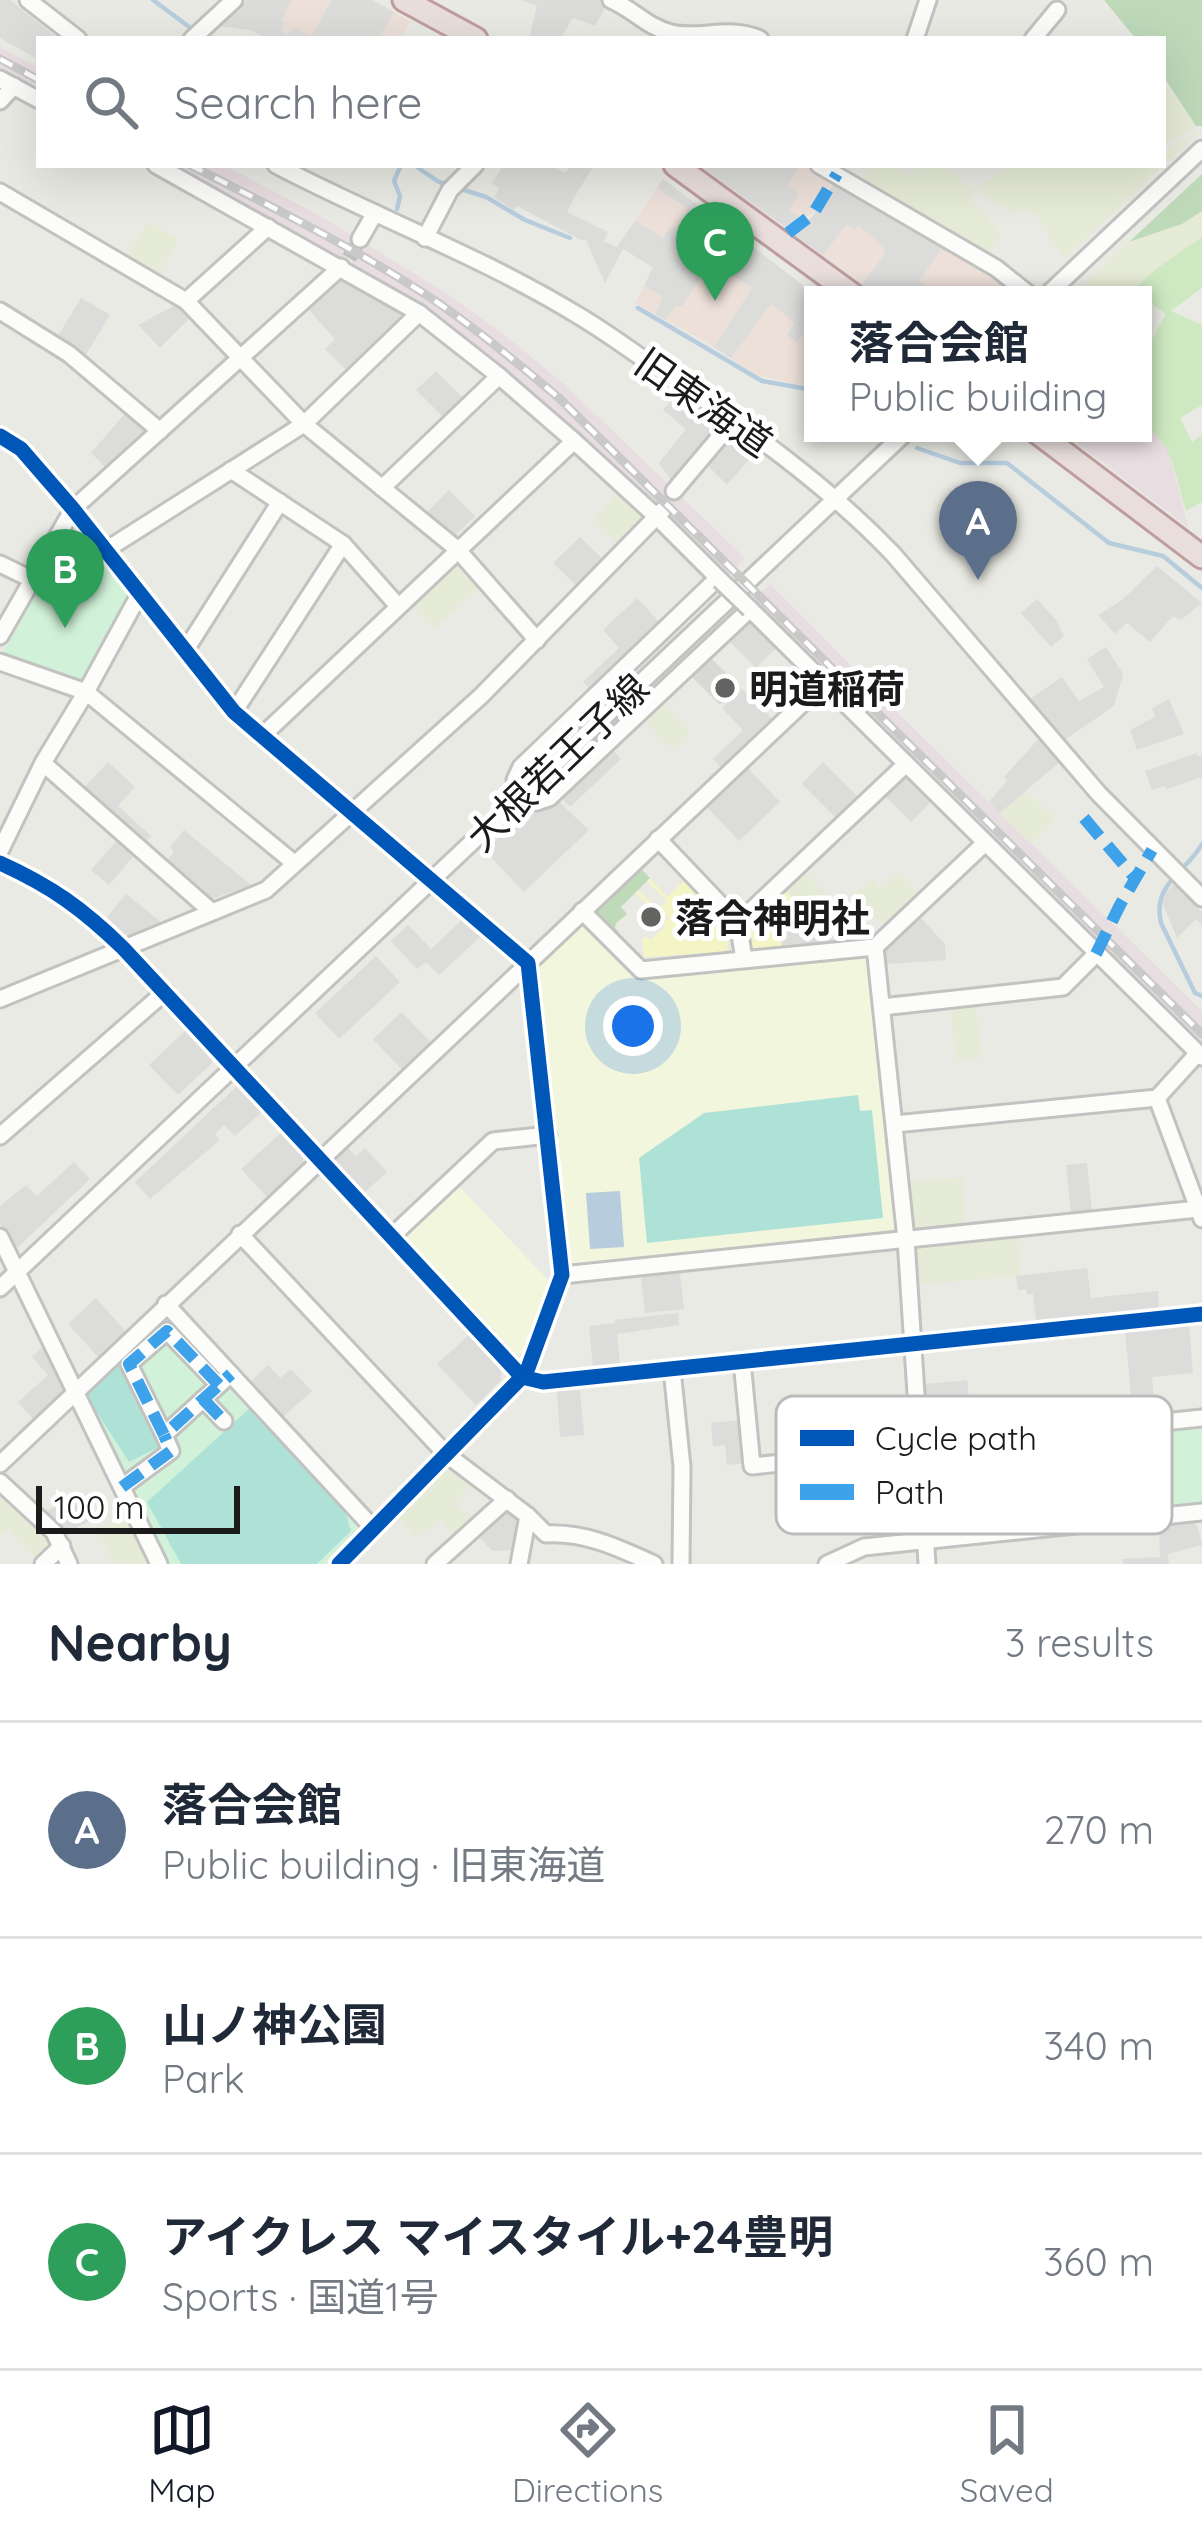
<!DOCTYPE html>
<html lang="en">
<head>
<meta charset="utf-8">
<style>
  :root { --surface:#fff; --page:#f2f2f3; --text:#1f2937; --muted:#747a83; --line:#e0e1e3; --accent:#111827 }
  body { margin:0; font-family:Quicksand,"Noto Sans JP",sans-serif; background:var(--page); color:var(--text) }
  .scale { position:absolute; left:36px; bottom:30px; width:204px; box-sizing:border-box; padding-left:12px; border:6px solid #1b1b1b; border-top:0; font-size:33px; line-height:42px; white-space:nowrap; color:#1b1b1b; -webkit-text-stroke:9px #fff; paint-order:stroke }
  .you { position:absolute; left:633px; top:1026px; width:42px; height:42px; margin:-30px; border:9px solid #fff; border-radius:50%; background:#1a73e8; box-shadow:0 0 0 18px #1a73e833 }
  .badge { display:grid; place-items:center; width:78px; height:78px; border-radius:50%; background:var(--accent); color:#fff; font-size:39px; font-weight:700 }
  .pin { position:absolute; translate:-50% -99px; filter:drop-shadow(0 3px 6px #0008) }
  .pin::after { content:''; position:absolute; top:63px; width:42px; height:36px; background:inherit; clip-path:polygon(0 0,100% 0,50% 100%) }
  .popup { position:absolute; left:804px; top:286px; width:348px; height:156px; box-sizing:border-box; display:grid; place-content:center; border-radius:0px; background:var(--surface); filter:drop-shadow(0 3px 9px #0005); font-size:39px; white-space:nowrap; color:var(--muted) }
  .popup b { font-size:45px; color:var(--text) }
  .popup::after { content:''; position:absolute; left:50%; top:100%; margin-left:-24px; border:24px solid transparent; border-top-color:var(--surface) }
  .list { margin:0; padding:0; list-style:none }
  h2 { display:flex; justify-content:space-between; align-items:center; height:156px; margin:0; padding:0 48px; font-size:51px }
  h2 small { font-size:39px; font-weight:400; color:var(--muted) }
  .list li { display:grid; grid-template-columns:78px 1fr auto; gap:36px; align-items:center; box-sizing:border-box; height:216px; padding:0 48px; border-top:3px solid var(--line) }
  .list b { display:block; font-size:45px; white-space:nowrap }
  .list p { margin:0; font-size:39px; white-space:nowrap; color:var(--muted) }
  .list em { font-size:39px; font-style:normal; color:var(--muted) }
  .icon { flex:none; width:66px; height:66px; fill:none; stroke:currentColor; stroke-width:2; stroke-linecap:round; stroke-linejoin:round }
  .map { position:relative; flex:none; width:1202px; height:1564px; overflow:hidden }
  .search { position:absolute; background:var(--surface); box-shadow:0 12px 48px #0002; left:36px; right:36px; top:36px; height:132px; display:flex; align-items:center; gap:30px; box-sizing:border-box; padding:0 42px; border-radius:0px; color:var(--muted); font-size:45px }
  .sheet { height:804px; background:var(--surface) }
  nav { display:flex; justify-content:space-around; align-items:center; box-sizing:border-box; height:168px; border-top:3px solid var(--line); background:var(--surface); font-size:33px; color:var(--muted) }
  nav a { display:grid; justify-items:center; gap:6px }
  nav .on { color:var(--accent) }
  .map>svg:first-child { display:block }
  .commercial { fill:#ece0d9 }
  .industrial { fill:#e8dde1 }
  .education { fill:#f1f6dd }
  .religious { fill:#d8d8d5 }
  .farmland { fill:#e6ebd7 }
  .grass { fill:#cee9c2 }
  .forest { fill:#bedab9 }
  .sand { fill:#f4f5c6 }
  .park { fill:#d1f2d8 }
  .pitch { fill:#afe2d7 }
  .parking { fill:#dcdcda }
  .water { fill:#b7cdde }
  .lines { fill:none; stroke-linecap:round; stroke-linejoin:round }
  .stream { stroke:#b7cdde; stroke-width:4.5 }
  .minor-tunnel { stroke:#c1c1bc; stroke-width:15; stroke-dasharray:15 8; stroke-linecap:butt }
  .minor-casing { stroke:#c2c2c0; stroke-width:21 }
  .highway-casing { stroke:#bf9d9f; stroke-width:27 }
  .minor { stroke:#fcfcfb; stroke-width:15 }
  .highway { stroke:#e9dedc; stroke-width:21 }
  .rail-casing { stroke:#c9c9c8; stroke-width:9 }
  .rail { stroke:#fff; stroke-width:4.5; stroke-dasharray:14; stroke-linecap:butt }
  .minor-bridge-casing { stroke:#c2c2c0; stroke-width:21; stroke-linecap:butt }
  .minor-bridge { stroke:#fcfcfb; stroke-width:15 }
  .quiet { stroke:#3da2ea; stroke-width:12; stroke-dasharray:24 12; stroke-linecap:butt }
  .cycleway-casing { stroke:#fff; stroke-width:22 }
  .cycleway { stroke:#0057b8; stroke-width:15 }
  .poi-dot { fill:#636361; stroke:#fff; stroke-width:4.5 }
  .labels { text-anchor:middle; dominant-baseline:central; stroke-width:10; stroke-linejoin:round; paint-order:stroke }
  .street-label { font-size:39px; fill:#1b1b1b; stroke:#fff }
  .poi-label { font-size:39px; font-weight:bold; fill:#1b1b1b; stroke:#fff; text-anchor:start }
  .key { fill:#fff; stroke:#bbb; stroke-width:3 }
  .key-label { font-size:33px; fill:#1b1b1b }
</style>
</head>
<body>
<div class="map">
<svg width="1202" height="1564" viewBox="0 0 1202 1564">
  <rect width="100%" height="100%" fill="#eaeae4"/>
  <g class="commercial">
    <polygon points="247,0 372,0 411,22 400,39 268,39 250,30 220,26"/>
    <polygon points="699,165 812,165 832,174 830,185 813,212 788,229"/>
    <polygon points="837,178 993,269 1025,295 878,295 792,233 813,216"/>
    <polygon points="663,179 816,295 813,295 813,383 795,384 756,375 706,342 635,303 653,268 618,245"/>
  </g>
  <g class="industrial">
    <polygon points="0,47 39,68 39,94 0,73"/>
    <polygon points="169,165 224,165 322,217 446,293 506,336 565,385 745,558 727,576 668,518 669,512 655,505 539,400 421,305 352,265 352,260 345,256 341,258"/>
    <polygon points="1144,424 1160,436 1168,448 1188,527 1066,435 1117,433 1123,438 1130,433 1143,433"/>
    <polygon points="770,584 903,718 1202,1011 1202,1048 753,600"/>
  </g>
  <g class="education">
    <polygon points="580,922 585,922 636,977 862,954 867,960 896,1229 892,1234 574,1267 570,1263 539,961"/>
    <polygon points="456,1183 550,1282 527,1354 516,1354 407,1237 406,1230"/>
  </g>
  <polygon class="religious" points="708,655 739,686 720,705 689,674"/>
  <g class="farmland">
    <polygon points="1163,82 1196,126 1163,145"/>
    <polygon points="1201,130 1066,257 1049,239 1048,231 1039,219 1025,207 1014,214 976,188 1013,165 1163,165 1163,153"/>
    <polygon points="908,165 941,165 972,190 970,199 1002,234 983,258 861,183 871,169 882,166 901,169 911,175 915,172"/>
    <polygon points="1202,211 1202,237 1157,268 1134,290 1139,295 1097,295 1085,284 1129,242 1182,224"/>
    <polygon points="148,221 179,239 157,276 126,258"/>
    <polygon points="618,493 644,518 644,524 621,547 594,520"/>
    <polygon points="454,560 461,561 481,585 434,629 410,603"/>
    <polygon points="660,702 690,733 673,750 643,719"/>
    <polygon points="1025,791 1056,818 1031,844 1000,813"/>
    <polygon points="801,870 837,903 834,909 810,917 783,888"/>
    <polygon points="898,872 920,895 885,927 854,894 871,879 880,888"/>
    <polygon points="976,1006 982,1057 956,1060 950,1009"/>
    <polygon points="962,1177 966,1226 918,1231 914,1225 910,1182"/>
    <polygon points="1016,1233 1020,1275 919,1285 917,1248 922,1243"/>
    <polygon points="907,1401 911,1438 906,1441 857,1447 853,1406"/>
    <polygon points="452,1467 473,1482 454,1502 473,1520 457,1537 439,1519 417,1538 397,1517 446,1468"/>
    <polygon points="0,1492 52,1539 52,1548 38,1561 8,1529 0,1535"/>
    <polygon points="129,1516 153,1564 114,1564 98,1531"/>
  </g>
  <path class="grass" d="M1202,237V288L1171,311L1202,325V405L1180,418L1192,442L1202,435V502L1186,511C1176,480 1173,440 1143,425V349L1146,350L1166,314L1133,290L1157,268Z"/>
  <g class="forest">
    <polygon points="1104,0 1202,0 1202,126 1196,126 1163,76 1163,39 1136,39"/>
    <polygon points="1202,174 1202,211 1182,224 1129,242"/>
    <polygon points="656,850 662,850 642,870 650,878 621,907 627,914 616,923 615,928 619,932 615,935 594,913 594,907"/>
  </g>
  <g class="sand">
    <polygon points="650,878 667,897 687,878 711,903 709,907 726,926 728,948 724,952 644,957 642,940 646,937 651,940 665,926 663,923 669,918 660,910 657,913 650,907 647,909 644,905 646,903 636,893 638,890 659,909 667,901 647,881"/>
    <polygon points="783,888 810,917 781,926 782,950 751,953 747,950 744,928 747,922"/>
  </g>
  <g class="park">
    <polygon points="72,532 78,532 128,596 129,601 85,679 78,681 4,657 4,651"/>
    <polygon points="164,1318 171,1318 358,1522 357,1529 324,1564 166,1564 84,1398 86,1392"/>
    <polygon points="1202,1423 1202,1507 1159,1511 1155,1505 1148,1433 1153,1428"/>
  </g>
  <g class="pitch">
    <polygon points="858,1095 860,1111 872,1110 883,1218 647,1243 639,1158 704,1113"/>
    <polygon points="120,1364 163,1445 129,1462 87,1397 88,1392"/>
    <polygon points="250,1408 346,1514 351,1531 317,1564 181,1564 147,1502"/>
  </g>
  <g class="parking">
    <polygon points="0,0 10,0 59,39 39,39 39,60 0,38"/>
    <polygon points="247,0 292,0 281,20 285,23 281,31 288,36 293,27 311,37 332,0 372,0 394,12 378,39 268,39 250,30 220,26"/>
    <polygon points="521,0 600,0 608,3 595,26 573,18 560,39 529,39 537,6"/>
    <polygon points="495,165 552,165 565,173 571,165 595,165 579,189 567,212 608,232 604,241 617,247 635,221 663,238 671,227 676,228 688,208 657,188 663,179 816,295 813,295 813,328 809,326 797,342 787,335 795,323 771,304 731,358 714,347 752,288 712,261 682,306 675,306 665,320 655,314 663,297 644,286 653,267 623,249 605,283 586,240 581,240 517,206 514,210 494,197 499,188 492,183 501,169"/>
    <polygon points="699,165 801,165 787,186 799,194 789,210 802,219 788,229"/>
    <polygon points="837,178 946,242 919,281 938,295 878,295 862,284 885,254 883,251 885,248 858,225 854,230 846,225 823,255 792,233 813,216"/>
    <polygon points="340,280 346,280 402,314 403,320 349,373 325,349 335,339 308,309"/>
    <polygon points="81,298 110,315 84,358 56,339"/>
    <polygon points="181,302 193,315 160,348 138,325"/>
    <polygon points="436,371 465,400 445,419 416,390"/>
    <polygon points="676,395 719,427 672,481 659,463 686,429 663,410"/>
    <polygon points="127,411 144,426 144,433 106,468 91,453"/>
    <polygon points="739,431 759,448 727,485 705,463 731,432"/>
    <polygon points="449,490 475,516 454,537 425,514"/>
    <polygon points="580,537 606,562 579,588 553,563"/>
    <polygon points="1157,566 1202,603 1181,620 1173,616 1150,642 1127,623 1115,634 1098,615 1122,600"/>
    <polygon points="637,598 661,624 591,690 583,682 619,648 603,630"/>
    <polygon points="1037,599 1056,620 1064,636 1051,647 1021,613"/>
    <polygon points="744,623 751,623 776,648 756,668 727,639"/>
    <polygon points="1106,647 1123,674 1114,706 1063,741 1027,701 1062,677 1079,701 1104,687 1087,659"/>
    <polygon points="742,689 774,721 723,770 713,759 743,730 722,708"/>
    <polygon points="1169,699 1184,734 1137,750 1130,730 1155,717 1152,708"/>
    <polygon points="1041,736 1062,760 1000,813 989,802 1007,781 1004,777"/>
    <polygon points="611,748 621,759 570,807 560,797"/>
    <polygon points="1197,753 1198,756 1202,755 1202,777 1167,789 1165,786 1152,790 1145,771"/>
    <polygon points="108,762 135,787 118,806 151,836 143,845 83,789"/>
    <polygon points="823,762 859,798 837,819 802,784"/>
    <polygon points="745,765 780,802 739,841 704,804"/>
    <polygon points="900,778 906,778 931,802 911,822 883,794"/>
    <polygon points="556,799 589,830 524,892 485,851 503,833"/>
    <polygon points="184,830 251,885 209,900 165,863 174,852 170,847"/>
    <polygon points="119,838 136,853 109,885 91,870"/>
    <polygon points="1174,885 1202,912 1202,925 1196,919 1177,938 1162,902 1165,893"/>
    <polygon points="126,894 161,922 130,935 124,934 107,917"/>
    <polygon points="834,909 838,944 782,950 781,925"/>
    <polygon points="918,915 945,944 946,960 887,964 885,945"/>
    <polygon points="461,921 480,937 439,975 426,962 417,969 391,941 408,925 431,949"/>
    <polygon points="376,956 400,982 339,1039 315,1013"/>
    <polygon points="402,1012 433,1045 404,1072 373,1039"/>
    <polygon points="186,1030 212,1058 212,1063 178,1095 149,1065"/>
    <polygon points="237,1086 262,1112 235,1136 224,1125 215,1134 220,1140 150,1199 135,1182"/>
    <polygon points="281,1133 303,1156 303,1163 267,1197 241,1169"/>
    <polygon points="344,1144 356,1156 365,1148 387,1172 365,1192 334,1159 334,1153"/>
    <polygon points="74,1162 90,1179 18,1247 12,1247 0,1224 0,1206 26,1185 37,1196"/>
    <polygon points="1087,1163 1092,1212 1071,1214 1066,1165"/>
    <polygon points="1087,1268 1091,1298 1158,1291 1159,1308 1036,1320 1033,1294 1027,1294 1026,1289 1018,1290 1016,1276"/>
    <polygon points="680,1273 684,1309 645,1313 641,1277"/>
    <polygon points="96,1298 127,1333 99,1358 68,1324"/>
    <polygon points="678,1313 679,1325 617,1334 620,1365 593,1367 589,1326 615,1323 615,1320"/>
    <polygon points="1189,1326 1193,1373 1152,1377 1155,1416 1133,1418 1125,1331"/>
    <polygon points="469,1335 501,1368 501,1380 476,1405 437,1364"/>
    <polygon points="46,1344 65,1382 64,1391 33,1419 18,1402 48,1375 32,1357"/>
    <polygon points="268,1365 280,1378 291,1369 312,1391 281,1419 248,1384"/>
    <polygon points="967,1380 970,1405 927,1408 925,1384"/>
    <polygon points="580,1390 584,1435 560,1437 557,1391"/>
    <polygon points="742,1420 746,1463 727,1465 725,1445 713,1446 711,1423"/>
    <polygon points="1007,1445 1010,1484 960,1488 958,1472 931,1474 929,1456 935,1451"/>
    <polygon points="78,1496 90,1521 64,1534 43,1513"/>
    <polygon points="505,1509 511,1509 523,1522 518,1550 492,1551 477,1534"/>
    <polygon points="1191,1520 1197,1525 1202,1545 1168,1554 1169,1564 1123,1564 1122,1559 1160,1557 1159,1524"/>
  </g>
  <polygon class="water" points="620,1191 624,1247 590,1249 586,1193"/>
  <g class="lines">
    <g class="stream">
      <polyline points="153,0 188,26"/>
      <polyline points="414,165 439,182 451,185"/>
      <polyline points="461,189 486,197 525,220 570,238"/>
      <polyline points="397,209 400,196 394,181 401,165"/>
      <polyline points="638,308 762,381 813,390"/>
      <polyline points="917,448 960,463 1007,463 1109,543 1163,556 1202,588"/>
      <path d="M1202,844C1185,874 1152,883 1161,923L1195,993L1202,996"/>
    </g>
    <polyline class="minor-tunnel" points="349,258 360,239"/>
    <g class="minor-casing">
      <g id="minor">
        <polyline points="28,0 78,39"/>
        <path d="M611,0C633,9 647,27 671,33C700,40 729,25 760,39"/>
        <polyline points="192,39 234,0"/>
        <polyline points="915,39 928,0"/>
        <polyline points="1033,39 1057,10"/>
        <polyline points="0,79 39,100"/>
        <polyline points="0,101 14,86"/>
        <polyline points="156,165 419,313 499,376 574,441 658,518 720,580"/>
        <path d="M276,165C375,217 483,257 579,316C608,333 635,354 663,372C744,426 825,483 893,554L1099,794L1202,898"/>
        <polyline points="819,165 996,268 1030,295"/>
        <polyline points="0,192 186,301 304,424 457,549 537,640"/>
        <polyline points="425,238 450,190 475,165"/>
        <polyline points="360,239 375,213"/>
        <polyline points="1047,295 1202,149"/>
        <polyline points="186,301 268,227"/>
        <polyline points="0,311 69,354 160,431"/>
        <polyline points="0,436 21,449 73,509 234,712 528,963 562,1275 528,1368 522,1377 339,1564"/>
        <polyline points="231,470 343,544 398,606"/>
        <polyline points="382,488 499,376"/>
        <polyline points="674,491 734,420"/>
        <polyline points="106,550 304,424 419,313"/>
        <polyline points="0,564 31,579"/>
        <polyline points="718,578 521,767 515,780 520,796 537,802 549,798 750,609 1202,1057"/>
        <polyline points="0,636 73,509 341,267"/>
        <polyline points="185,651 280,502"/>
        <polyline points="0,662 86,692 294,863"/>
        <polyline points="234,712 343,544"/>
        <polyline points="262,736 574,441"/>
        <polyline points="43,763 212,912"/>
        <polyline points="658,839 738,923 744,959"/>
        <polyline points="0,851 43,763 86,692 139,595"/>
        <path d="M0,863C51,886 83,909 123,948L522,1377L543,1382L1202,1314"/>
        <polyline points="582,911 641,970 875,947 985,843"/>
        <polyline points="738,923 906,764"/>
        <polyline points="875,947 906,1239 927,1564"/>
        <polyline points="0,999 266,890 481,696 663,510"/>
        <polyline points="882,1007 1063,987 1096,954"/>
        <polyline points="1157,1098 1202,1219"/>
        <polyline points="895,1124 1157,1098 1198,1053"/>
        <polyline points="0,1136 165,992"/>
        <path d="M240,1234L446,1454L528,1516L546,1534C586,1532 619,1548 654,1564"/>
        <polyline points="0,1237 159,1564"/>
        <polyline points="391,1237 493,1141 548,1135"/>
        <polyline points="562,1275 1198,1209"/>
        <polyline points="0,1288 905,433"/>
        <polyline points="166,1304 373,1528"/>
        <polyline points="742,1361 752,1466 1202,1418"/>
        <polyline points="672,1369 682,1467 681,1564"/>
        <polyline points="219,1385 167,1331 129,1364 164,1435 231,1374"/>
        <polyline points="203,1399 224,1421"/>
        <polyline points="1141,1424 1150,1518"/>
        <polyline points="0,1464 824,683"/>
        <polyline points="0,1482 54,1532 69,1564"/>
        <polyline points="122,1487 171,1451 164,1435"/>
        <polyline points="43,1564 62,1546"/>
        <polyline points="435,1564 507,1499"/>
        <polyline points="519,1564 528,1516"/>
        <polyline points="827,1564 864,1547 1202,1512"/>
      </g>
    </g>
    <g class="highway-casing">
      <g id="highway">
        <polyline points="404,0 476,39"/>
        <polyline points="675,165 853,295"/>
        <polyline points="1038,433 1202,557"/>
      </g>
    </g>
    <use href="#minor" class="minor"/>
    <use href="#highway" class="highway"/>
    <g class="rail-casing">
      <g id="rail">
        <polyline points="0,59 39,80"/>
        <path d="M190,165C272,207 357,249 434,300C478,330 519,364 559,398L1202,1034"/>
      </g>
    </g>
    <use href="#rail" class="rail"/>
    <g class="minor-bridge-casing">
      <polyline id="minor-bridge" points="720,580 750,609"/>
    </g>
    <use href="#minor-bridge" class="minor-bridge"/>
    <g class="quiet">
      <polyline points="788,233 813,214 837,174"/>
      <polyline points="1084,818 1135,878"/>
      <polyline points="1096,954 1120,905 1152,850"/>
      <polyline points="219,1385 167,1331 129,1364 164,1435 231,1374"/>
      <polyline points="203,1399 224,1421"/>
      <polyline points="122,1487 171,1451 164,1435"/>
    </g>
    <g class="cycleway-casing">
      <g id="cycleway">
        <polyline points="0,436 21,449 73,509 234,712 528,963 562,1275 528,1368 522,1377 339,1564"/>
        <path d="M0,863C51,886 83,909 123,948L522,1377L543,1382L1202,1314"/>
      </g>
    </g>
    <use href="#cycleway" class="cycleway"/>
  </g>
  <g class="poi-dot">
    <circle cx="725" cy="688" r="12"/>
    <circle cx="651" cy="917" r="12"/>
  </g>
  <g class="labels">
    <g class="street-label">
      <text transform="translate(704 402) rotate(35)">旧東海道</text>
      <text transform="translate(557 762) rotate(-44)">大根若王子線</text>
    </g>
    <g class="poi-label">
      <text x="749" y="688">明道稲荷</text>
      <text x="675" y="917">落合神明社</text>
    </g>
  </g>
  <rect x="776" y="1396" width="396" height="138" rx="18" class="key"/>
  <rect x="800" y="1430" width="54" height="16" fill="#0057b8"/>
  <rect x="800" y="1484" width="54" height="16" fill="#3da2ea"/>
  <g class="key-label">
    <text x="875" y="1450">Cycle path</text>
    <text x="875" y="1504">Path</text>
  </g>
</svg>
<div class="scale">100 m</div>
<div class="you"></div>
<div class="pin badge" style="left:978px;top:580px;background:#5c6f8a">A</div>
<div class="popup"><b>落合会館</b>Public building</div>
<div class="pin badge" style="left:65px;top:628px;background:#2e9e5b">B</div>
<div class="pin badge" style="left:715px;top:301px;background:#2e9e5b">C</div>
<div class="search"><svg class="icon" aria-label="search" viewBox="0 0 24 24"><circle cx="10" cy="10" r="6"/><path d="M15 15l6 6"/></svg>Search here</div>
</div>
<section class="sheet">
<h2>Nearby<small>3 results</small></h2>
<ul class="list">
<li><span class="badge" style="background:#5c6f8a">A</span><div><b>落合会館</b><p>Public building · 旧東海道</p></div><em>270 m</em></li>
<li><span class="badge" style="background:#2e9e5b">B</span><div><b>山ノ神公園</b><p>Park</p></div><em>340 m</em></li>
<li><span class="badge" style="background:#2e9e5b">C</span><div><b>アイクレス マイスタイル+24豊明</b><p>Sports · 国道1号</p></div><em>360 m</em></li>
</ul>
</section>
<nav>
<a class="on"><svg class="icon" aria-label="map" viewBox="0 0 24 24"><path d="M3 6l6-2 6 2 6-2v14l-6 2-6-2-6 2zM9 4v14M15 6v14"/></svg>Map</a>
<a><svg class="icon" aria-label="directions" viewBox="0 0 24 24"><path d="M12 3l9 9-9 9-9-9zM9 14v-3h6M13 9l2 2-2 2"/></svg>Directions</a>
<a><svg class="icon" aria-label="saved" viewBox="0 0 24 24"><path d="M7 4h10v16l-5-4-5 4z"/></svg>Saved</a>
</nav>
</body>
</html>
